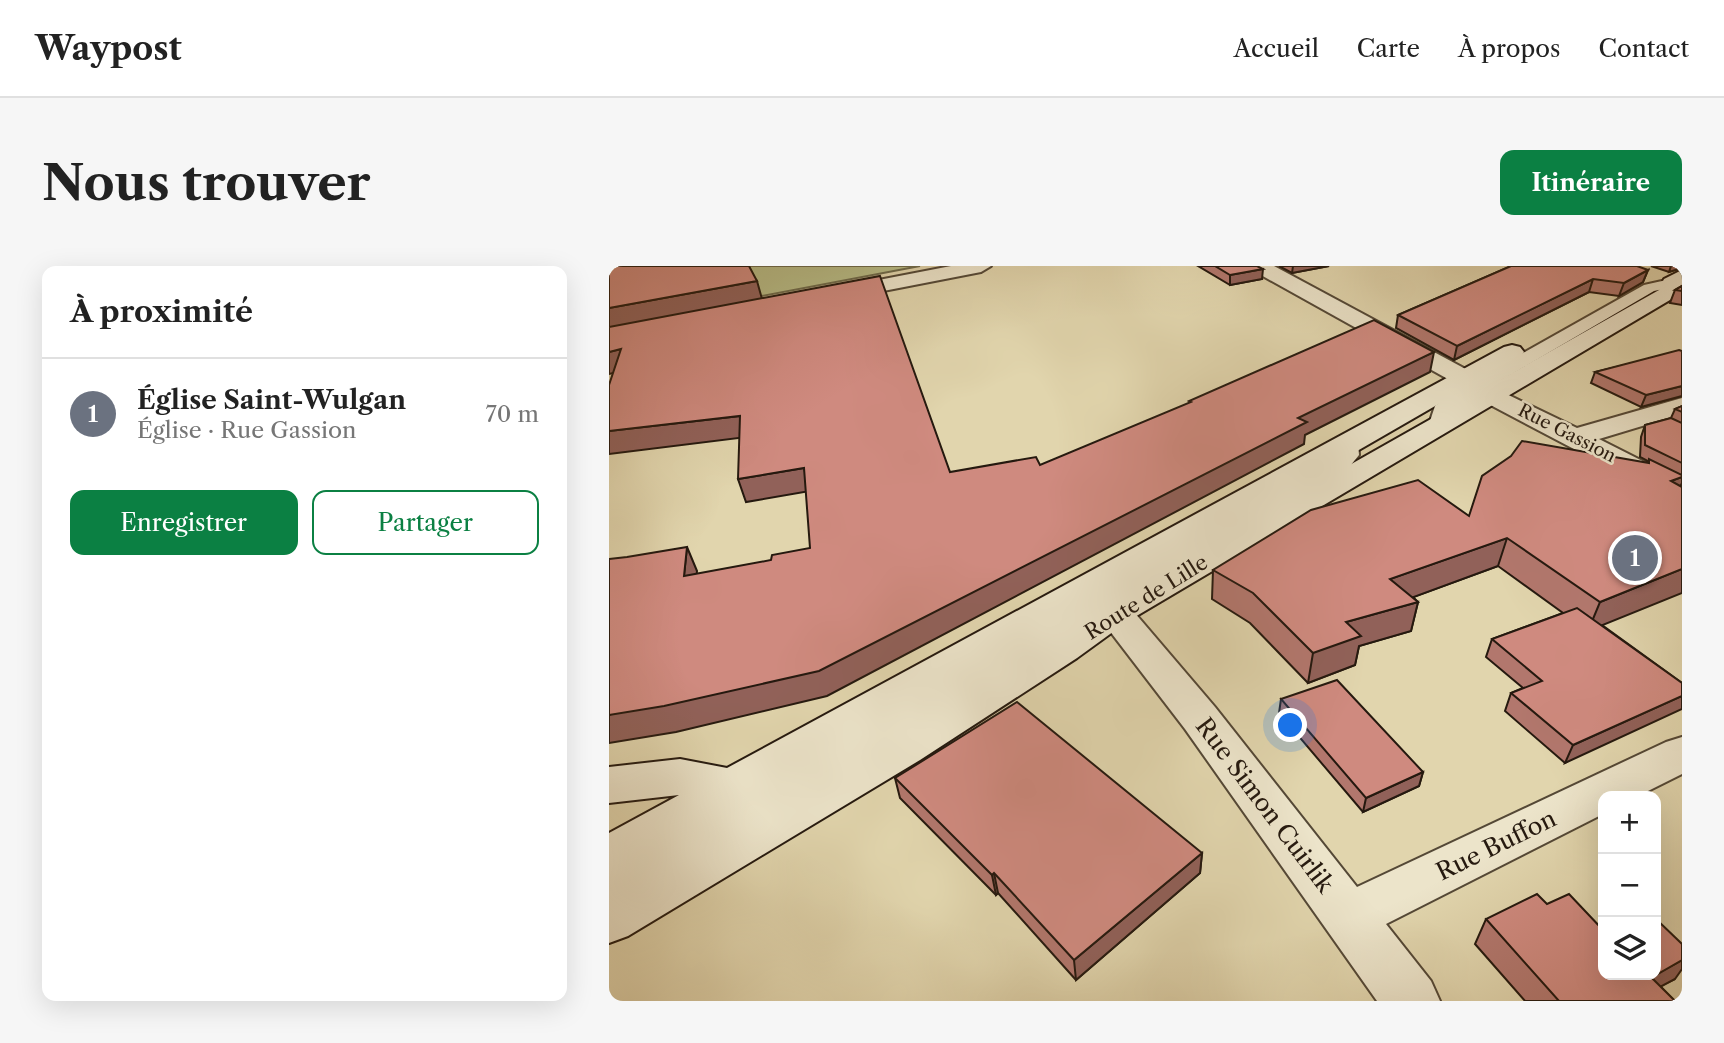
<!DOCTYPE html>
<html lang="fr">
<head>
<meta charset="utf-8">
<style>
  :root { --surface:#fff; --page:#f6f6f6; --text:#222; --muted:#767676; --line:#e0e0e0; --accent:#0b8043 }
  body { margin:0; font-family:"Libre Caslon Text",serif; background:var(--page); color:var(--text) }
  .controls { position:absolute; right:21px; bottom:21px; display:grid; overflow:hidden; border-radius:14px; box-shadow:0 7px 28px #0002 }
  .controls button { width:63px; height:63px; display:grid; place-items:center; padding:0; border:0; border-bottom:2px solid var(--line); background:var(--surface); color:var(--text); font:35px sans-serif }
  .you { position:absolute; left:682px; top:460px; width:24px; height:24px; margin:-18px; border:5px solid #fff; border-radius:50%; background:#1a73e8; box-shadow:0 0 0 10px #1a73e833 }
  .badge { display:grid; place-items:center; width:46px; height:46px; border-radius:50%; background:var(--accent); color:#fff; font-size:23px; font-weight:700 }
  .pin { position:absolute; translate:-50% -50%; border:4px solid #fff; box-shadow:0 2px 7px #0006 }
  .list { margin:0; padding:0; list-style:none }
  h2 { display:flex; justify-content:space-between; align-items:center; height:91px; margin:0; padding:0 28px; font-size:30px }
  h2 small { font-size:23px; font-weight:400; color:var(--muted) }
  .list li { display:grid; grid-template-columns:46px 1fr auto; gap:21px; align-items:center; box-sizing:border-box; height:112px; padding:0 28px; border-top:2px solid var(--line) }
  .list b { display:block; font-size:26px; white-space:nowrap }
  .list p { margin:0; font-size:23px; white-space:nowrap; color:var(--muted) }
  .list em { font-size:23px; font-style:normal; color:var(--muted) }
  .actions { display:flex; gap:14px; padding:21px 28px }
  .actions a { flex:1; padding:16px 0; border:2px solid var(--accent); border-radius:14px; text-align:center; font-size:24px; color:var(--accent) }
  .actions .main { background:var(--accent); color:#fff }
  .icon { flex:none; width:38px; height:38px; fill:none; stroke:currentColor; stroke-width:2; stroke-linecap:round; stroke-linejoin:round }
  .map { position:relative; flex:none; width:1073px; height:735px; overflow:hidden; border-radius:14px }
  header { display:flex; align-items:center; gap:42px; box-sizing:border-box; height:98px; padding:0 35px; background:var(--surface); border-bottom:2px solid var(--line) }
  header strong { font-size:33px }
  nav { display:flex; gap:38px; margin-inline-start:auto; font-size:24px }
  .intro { display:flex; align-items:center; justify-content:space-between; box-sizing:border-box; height:168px; padding:0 42px }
  h1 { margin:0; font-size:49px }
  .button { padding:18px 32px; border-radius:14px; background:var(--accent); color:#fff; font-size:24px; font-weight:700 }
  main { display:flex; gap:42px; padding:0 42px }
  aside { flex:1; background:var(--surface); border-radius:14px; box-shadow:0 7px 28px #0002 }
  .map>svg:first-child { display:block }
  .green { fill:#b7bc87; stroke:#6e6a4b; stroke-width:2 }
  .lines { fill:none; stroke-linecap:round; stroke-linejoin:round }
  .lane-casing { stroke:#544836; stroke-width:4 }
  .street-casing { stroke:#544836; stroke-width:4 }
  .secondary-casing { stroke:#25190f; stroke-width:4 }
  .lane { fill:#ece4ca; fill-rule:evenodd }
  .street { fill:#ece4ca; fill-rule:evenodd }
  .secondary { fill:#ece4ca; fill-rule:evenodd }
  .wall { fill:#b2776d; stroke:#25190f; stroke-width:2 }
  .shaded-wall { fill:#916159; stroke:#25190f; stroke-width:2 }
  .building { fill:#cf8a7f; stroke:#25190f; stroke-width:2 }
  .labels { text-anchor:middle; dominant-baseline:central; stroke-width:5; stroke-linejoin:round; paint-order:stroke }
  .far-street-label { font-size:18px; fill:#25190f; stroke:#ece4ca }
  .street-label { font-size:21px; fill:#25190f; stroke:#ece4ca }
  .near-street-label { font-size:24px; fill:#25190f; stroke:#ece4ca }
</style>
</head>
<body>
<header>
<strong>Waypost</strong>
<nav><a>Accueil</a><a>Carte</a><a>À propos</a><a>Contact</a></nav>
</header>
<div class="intro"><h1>Nous trouver</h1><a class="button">Itinéraire</a></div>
<main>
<aside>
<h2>À proximité<small></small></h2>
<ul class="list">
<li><span class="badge" style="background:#6b7280">1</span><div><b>Église Saint-Wulgan</b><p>Église · Rue Gassion</p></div><em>70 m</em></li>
</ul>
<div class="actions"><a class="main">Enregistrer</a><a>Partager</a></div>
</aside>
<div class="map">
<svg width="1073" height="735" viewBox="0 0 1073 735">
  <rect width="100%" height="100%" fill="#e1d5ad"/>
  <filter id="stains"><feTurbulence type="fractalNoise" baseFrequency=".00286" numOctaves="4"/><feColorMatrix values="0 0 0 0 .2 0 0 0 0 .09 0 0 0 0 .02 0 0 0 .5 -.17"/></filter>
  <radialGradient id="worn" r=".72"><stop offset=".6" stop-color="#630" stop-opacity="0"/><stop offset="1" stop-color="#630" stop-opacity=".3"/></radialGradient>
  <polygon class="green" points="0,0 311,0 0,59"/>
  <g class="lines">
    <g class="lane-casing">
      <g id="lane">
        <polygon points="1062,13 1067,14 1069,17 1067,20 1045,25 855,136 842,146 837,162 823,162 820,158 826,140 841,128 1035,19"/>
        <polygon points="739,170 746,172 749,176 750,189 733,210 289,467 13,640 0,644 0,608 267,451 717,200 728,188 729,176 732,172"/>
      </g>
    </g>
    <g class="street-casing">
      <g id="street">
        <polygon points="342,0 382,0 372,6 223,35 216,33 213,29 216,25 223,23"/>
        <polygon points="640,0 665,0 864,107 868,112 864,117 855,120 846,117 643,4"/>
        <polygon points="881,120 968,162 1073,132 1073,148 990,173 1073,215 1073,236 1062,234 872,134 868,128 872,122"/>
        <polygon points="506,335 519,339 606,441 748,621 1057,476 1073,471 1073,508 1029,530 994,530 994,548 777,658 822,715 831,735 768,735 576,463 487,347 493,339"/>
      </g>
    </g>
    <g class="secondary-casing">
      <g id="secondary">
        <path d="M1073,4V19L1066,31L519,355L468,392L311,494L19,670L0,677V626C166,533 335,444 493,339L1050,24L1055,13Z"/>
        <polygon points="903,79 911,81 915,86 911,91 18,606 0,612 0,567 70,529 0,537 0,501 71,493 118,502 895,81"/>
      </g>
    </g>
    <use href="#lane" class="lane"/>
    <use href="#street" class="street"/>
    <use href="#secondary" class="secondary"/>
  </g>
  <g class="wall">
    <polygon points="589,0 648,0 653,13 621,19"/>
    <polygon points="670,0 720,0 683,7"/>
    <polygon points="902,0 1039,4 1034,16 1010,30 980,26 845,94 787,62 789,49"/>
    <polygon points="1042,0 1073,0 1073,2 1060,6"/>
    <polygon points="1073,20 1073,39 1061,37 1066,24"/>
    <polygon points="1073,85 1073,130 1032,141 982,117 986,106"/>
    <polygon points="1073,140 1073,217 993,359 1073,417 956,497 896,445 902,427 914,422 877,391 883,373 954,347 889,300 804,331 809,336 802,365 750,380 746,399 699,417 641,357 603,333 604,304 860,250 1039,196 1039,195 1031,191 1032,171 1036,159 1062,152 1066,143"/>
    <polygon points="672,433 814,506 810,520 754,546 670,447"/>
    <polygon points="286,512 593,587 591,607 467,714 389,627 387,629 291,532"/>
    <polygon points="877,653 994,709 1066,713 1051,720 1066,735 916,735 866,678"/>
  </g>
  <g class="shaded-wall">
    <polygon points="684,0 720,0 683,7"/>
    <polygon points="1062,0 1073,0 1073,2 1060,6"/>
    <polygon points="654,3 653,13 621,19 621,9"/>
    <polygon points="1039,4 1034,16 1010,30 1015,17"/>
    <polygon points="984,13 980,26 845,94 848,80"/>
    <polygon points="148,15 153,33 0,62 0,42"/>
    <polygon points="12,83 20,103 0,108 0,86"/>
    <polygon points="825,86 821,106 696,169 695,178 218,430 67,466 0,477 0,449"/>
    <polygon points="1073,120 1073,130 1032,141 1037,129"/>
    <polygon points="131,150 138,171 0,188 0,165"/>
    <polygon points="195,202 201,225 137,236 129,213"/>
    <polygon points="1073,211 1073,217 1064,237 1062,215"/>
    <polygon points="898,272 889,300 775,342 781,313"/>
    <polygon points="78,281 88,305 85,334 75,310"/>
    <polygon points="1073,303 1073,327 979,365 991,336"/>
    <polygon points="809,336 802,365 750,380 746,399 699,417 704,387 737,356"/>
    <polygon points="1073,430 1073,443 956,497 964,479"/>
    <polygon points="814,506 810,520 754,546 757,532"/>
    <polygon points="593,587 591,607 467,714 465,694"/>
    <polygon points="385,607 389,627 387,629 383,609"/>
    <polygon points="1073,694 1073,703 1066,713 1025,735 1042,711"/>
  </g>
  <g class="building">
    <polygon points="0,0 140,0 148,15 0,42"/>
    <polygon points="606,0 648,0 654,3 621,9"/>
    <polygon points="902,0 1028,0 1039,4 1015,17 984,13 848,80 789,49"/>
    <polygon points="271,10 341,206 427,191 431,199 582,136 580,135 765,54 825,86 689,152 698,156 210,405 55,440 0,449 0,293 18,291 78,281 75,310 162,294 163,289 201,282 195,202 129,213 131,150 0,165 0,119 12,83 0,86 0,61"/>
    <polygon points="1073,20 1073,25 1066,24"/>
    <polygon points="1070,84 1073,85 1073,120 1037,129 986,106"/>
    <polygon points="1073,140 1073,146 1066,143"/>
    <polygon points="1062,152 1073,157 1073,197 1036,179 1036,159"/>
    <polygon points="913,175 1040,197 1040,193 1073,209 1073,211 1062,215 1073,221 1073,303 991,336 898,272 781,313 809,336 737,356 752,370 704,387 644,327 604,304 702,244 809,214 860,250 873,210 902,190"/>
    <polygon points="968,342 1073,417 1073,430 964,479 902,427 933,415 883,373"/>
    <polygon points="728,414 814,506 757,532 672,433"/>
    <polygon points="408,436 593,587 465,694 385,607 383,609 286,512"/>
    <polygon points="928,628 938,638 960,628 994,664 994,709 1047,709 1042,711 1066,735 950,735 877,653"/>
    <polygon points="1047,653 1073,678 1073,694 1047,709"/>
  </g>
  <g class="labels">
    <g class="far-street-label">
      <text transform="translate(958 167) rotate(27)">Rue Gassion</text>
    </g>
    <g class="street-label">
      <text transform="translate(537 331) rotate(-32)">Route de Lille</text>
    </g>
    <g class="near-street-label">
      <text transform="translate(656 539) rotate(53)">Rue Simon Cuirlik</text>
      <text transform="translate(887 579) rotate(-26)">Rue Buffon</text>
    </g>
  </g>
  <rect width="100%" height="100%" filter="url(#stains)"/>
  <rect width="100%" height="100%" fill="url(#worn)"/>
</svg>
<div class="controls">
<button>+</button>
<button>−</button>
<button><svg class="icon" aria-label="layers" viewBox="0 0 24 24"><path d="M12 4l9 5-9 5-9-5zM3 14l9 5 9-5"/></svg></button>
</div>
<div class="you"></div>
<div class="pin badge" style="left:1026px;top:292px;background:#6b7280">1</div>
</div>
</main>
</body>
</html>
